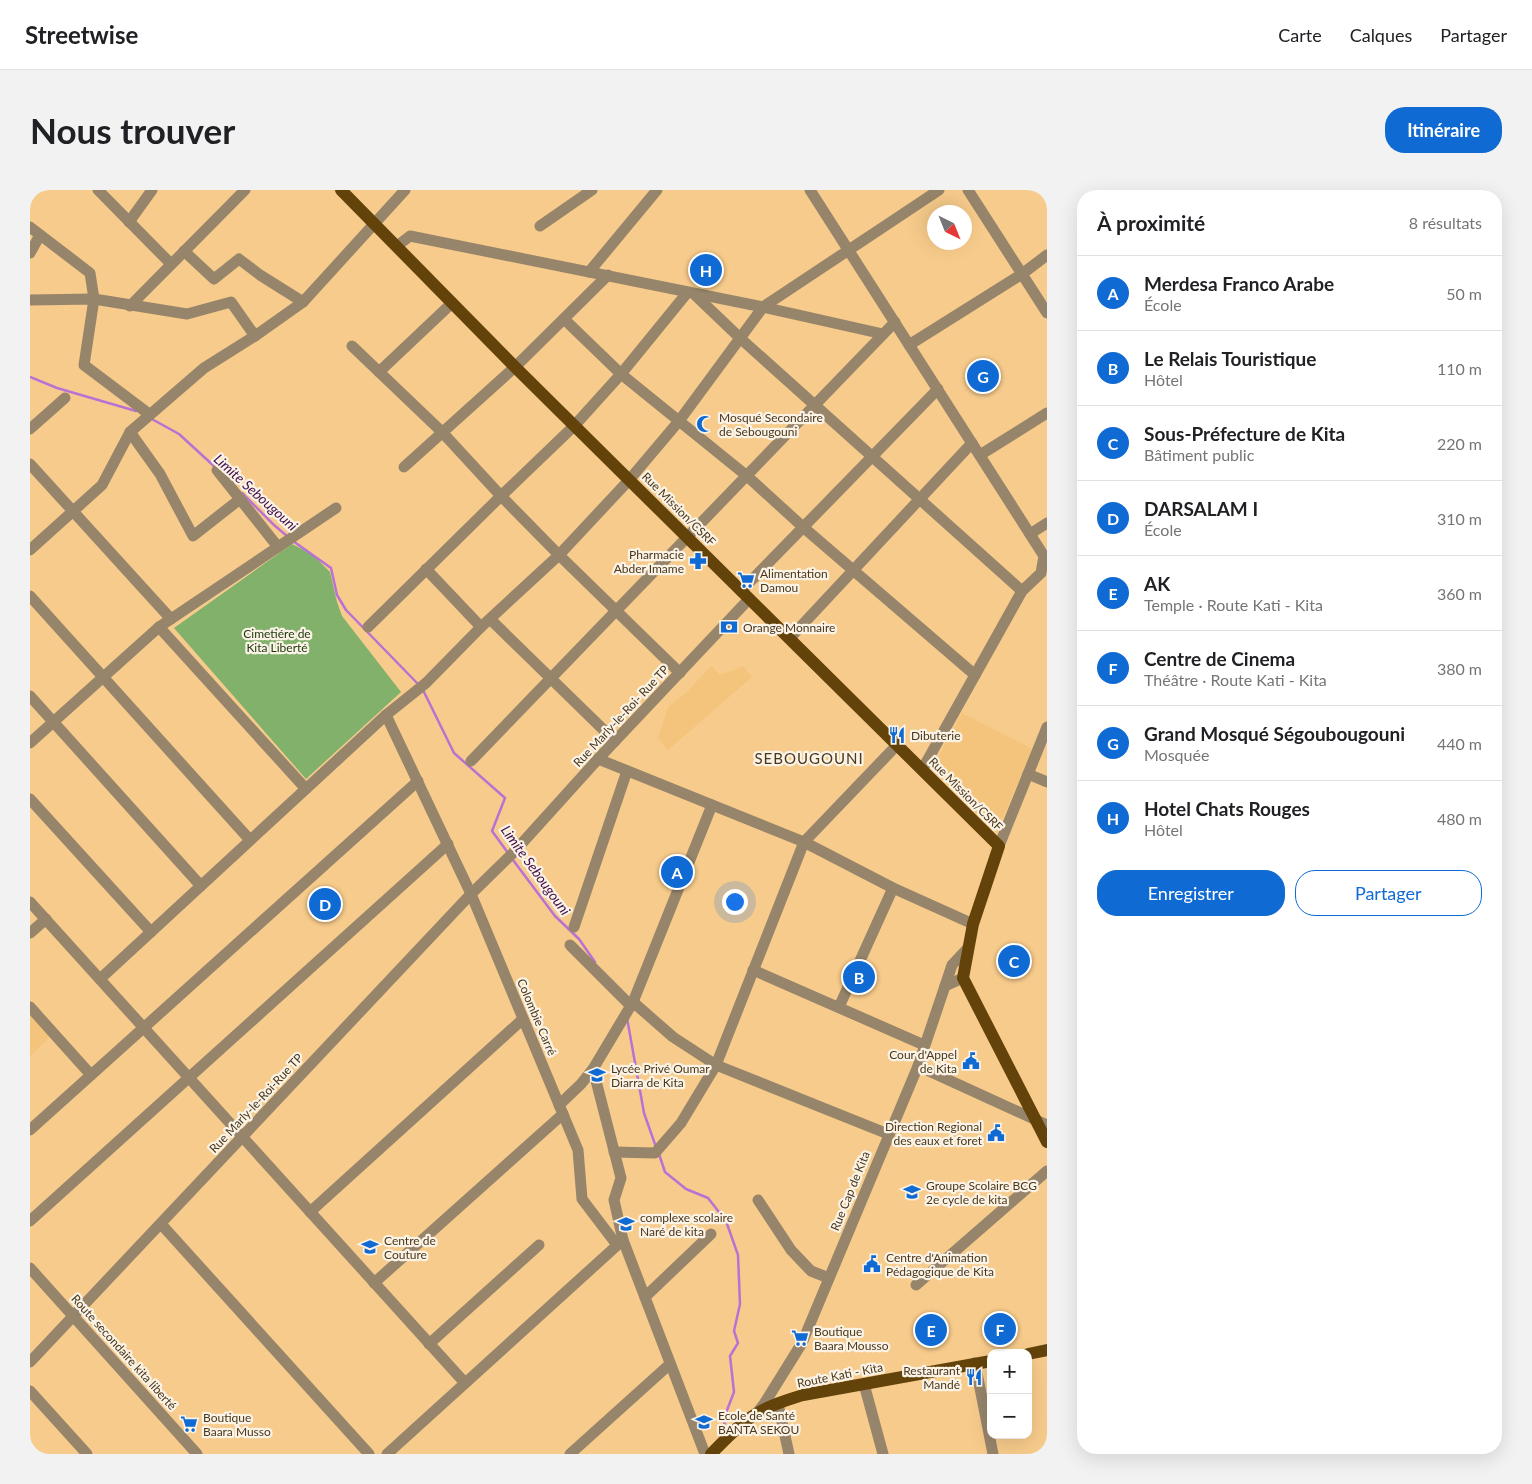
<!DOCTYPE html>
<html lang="fr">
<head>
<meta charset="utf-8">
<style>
  :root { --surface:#fff; --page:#f2f2f2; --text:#202124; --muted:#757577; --line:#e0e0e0; --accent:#0f6ad3 }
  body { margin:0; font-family:Lato,sans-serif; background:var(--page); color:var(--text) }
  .controls { position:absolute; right:15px; bottom:15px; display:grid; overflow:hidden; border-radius:10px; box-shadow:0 5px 20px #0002 }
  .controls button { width:45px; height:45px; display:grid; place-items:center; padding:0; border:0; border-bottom:1px solid var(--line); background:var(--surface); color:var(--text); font:25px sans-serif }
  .compass { position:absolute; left:897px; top:15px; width:45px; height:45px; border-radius:50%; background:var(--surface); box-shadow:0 5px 20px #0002; rotate:137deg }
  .you { position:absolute; left:704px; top:711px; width:18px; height:18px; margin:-12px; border:4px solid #fff; border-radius:50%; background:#1a73e8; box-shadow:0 0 0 8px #1a73e833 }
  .badge { display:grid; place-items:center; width:32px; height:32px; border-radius:50%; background:var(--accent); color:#fff; font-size:16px; font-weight:700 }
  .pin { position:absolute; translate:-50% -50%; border:2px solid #fff; box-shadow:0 1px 5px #0006 }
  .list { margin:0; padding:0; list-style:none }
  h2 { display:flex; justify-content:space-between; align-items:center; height:65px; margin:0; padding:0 20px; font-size:21px }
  h2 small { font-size:16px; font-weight:400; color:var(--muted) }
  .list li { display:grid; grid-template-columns:32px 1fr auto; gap:15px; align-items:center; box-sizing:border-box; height:75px; padding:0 20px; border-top:1px solid var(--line) }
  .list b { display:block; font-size:19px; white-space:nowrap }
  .list p { margin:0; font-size:16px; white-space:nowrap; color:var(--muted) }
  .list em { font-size:16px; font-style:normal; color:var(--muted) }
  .actions { display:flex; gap:10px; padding:15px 20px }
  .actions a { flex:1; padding:11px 0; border:1px solid var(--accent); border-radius:20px; text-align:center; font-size:18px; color:var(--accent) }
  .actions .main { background:var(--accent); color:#fff }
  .map { position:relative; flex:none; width:1017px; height:1264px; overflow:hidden; border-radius:20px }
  header { display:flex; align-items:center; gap:30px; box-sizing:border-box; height:70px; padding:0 25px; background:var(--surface); border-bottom:1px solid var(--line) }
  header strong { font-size:24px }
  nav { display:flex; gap:28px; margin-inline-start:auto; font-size:18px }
  .intro { display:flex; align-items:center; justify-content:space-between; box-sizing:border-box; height:120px; padding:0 30px }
  h1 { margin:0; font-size:35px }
  .button { padding:12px 22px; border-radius:20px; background:var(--accent); color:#fff; font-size:18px; font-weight:700 }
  main { display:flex; gap:30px; padding:0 30px }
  aside { flex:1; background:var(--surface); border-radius:20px; box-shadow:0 5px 20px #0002 }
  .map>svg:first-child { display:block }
  .built { fill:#f4c47c }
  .green { fill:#81b16b }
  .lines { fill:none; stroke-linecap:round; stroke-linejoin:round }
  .stream { stroke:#ba71d4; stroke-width:2.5 }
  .minor { stroke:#97856b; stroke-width:11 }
  .major { stroke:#63430a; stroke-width:12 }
  .labels { text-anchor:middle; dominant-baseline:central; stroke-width:4.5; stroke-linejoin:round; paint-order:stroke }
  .poi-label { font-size:12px; fill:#49381d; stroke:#fbf3e6; text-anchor:start }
  .street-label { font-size:12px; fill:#49381d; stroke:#fbf3e6 }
  .park-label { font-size:12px; fill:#1a360b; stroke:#fbf3e6 }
  .water-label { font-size:14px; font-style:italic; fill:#40104f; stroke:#fbf3e6 }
  .quarter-label { font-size:15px; letter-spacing:1px; fill:#49381d; stroke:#fbf3e6 }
</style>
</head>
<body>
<header>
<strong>Streetwise</strong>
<nav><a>Carte</a><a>Calques</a><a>Partager</a></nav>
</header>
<div class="intro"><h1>Nous trouver</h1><a class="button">Itinéraire</a></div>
<main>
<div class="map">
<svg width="1017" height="1264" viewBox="0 0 1017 1264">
  <rect width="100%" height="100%" fill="#f7cb8b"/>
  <g class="built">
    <polygon points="681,476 690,485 713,476 722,487 638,560 628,548 638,517 657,502"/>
    <polygon points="932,523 1003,559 968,638 962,639 906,582 903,577"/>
    <polygon points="0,825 20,847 0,866"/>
  </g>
  <polygon class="green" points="262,354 282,364 300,382 307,412 312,426 371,502 276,589 144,438"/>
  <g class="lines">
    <g class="stream">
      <polyline points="0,187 27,198 106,221"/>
      <polyline points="120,228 149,244 185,277"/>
      <polyline points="212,303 244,335 257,346"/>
      <polyline points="263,351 301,378 307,405 316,420 388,494"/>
      <polyline points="393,500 424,563 475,608 462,641 478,663"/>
      <polyline points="483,670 525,726 549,749 565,772"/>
      <polyline points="597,828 614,923 626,957"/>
      <polyline points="629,964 635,982 656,999 678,1008 696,1031 708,1065 710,1114 704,1141 708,1153 700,1166 704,1202 694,1228 695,1241"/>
    </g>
    <g class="minor">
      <polyline points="68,0 141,74"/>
      <polyline points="780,0 1014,366 1011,383 992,401 892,580"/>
      <polyline points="938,0 1017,123"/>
      <polyline points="99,32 122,0"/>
      <polyline points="510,36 562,0"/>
      <polyline points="0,37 60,83 64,109 54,175 119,224"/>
      <polyline points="367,56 380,46 733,117 853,144"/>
      <polyline points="154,61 184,89 209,69 230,85 273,112"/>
      <polyline points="0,63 10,45"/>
      <polyline points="559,82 627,0"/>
      <polyline points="665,105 710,148 992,401"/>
      <polyline points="0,110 64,109 157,124 201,112 225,146"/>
      <polyline points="100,116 215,0"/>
      <polyline points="534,129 591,184 717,286 773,337 945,485"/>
      <polyline points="879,155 992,84 1017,65"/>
      <polyline points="322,156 412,242 471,306 529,365 650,483"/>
      <polyline points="349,182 422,113"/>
      <polyline points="0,239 35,208"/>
      <polyline points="100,242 130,284 163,346 210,309"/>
      <polyline points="950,265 1017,223"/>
      <polyline points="0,274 141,429"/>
      <polyline points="374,277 485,177 578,85"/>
      <polyline points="187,280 248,357"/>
      <polyline points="1000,344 1017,333"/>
      <polyline points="0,360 72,295 100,242 174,178 225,146 273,112 375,0"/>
      <polyline points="396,379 451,437"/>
      <polyline points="711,401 908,199"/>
      <polyline points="0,406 220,650"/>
      <polyline points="460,429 585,551"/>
      <polyline points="129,437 276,599"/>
      <polyline points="338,437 471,306 545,235 591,184 657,103"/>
      <polyline points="760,448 942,253"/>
      <polyline points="0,506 171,696"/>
      <polyline points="356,525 441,704 548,960 552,1009 587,1055"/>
      <polyline points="0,553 129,437 306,318"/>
      <polyline points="568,569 774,652 863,698 943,734"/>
      <polyline points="441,571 865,132"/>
      <polyline points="998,584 1017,592"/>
      <polyline points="0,609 121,742"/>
      <polyline points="969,656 1017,537"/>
      <polyline points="0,712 435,1193"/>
      <polyline points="544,737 597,581"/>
      <polyline points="0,743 16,729"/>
      <polyline points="540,755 601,816"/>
      <polyline points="723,780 894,855"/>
      <polyline points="70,789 356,525 396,493 451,437 529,365 600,289 649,231 733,117 909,0"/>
      <polyline points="915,796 922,775 938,758"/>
      <polyline points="603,812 643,847 686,875 858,944"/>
      <polyline points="0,817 61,885"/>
      <polyline points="809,817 863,698"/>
      <polyline points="888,876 1017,935"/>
      <polyline points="563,879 591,988 584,1010 593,1050 675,1264"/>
      <polyline points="529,915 551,894 563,879 603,812 682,615"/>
      <polyline points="0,940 388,591"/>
      <polyline points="584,962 625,963 651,933 686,875 774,652 867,555"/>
      <polyline points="728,1010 761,1060 781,1081 799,1088"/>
      <polyline points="280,1022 493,829"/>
      <polyline points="0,1031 418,654"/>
      <polyline points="131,1034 339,1264"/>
      <polyline points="0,1078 167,1264"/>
      <polyline points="344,1093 533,924"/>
      <polyline points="886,1095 1017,981"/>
      <polyline points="615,1107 681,1044"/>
      <polyline points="399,1154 509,1055"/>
      <polyline points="0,1172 441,704 484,662 568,569 719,409"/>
      <polyline points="945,1173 963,1264"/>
      <polyline points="834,1194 853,1264"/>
      <polyline points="0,1201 57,1264"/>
      <polyline points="748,1214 759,1264"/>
      <polyline points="727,1223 734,1214 772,1153 888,876 915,796 933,788"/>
      <polyline points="357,1264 593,1050"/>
      <polyline points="540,1264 640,1174"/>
    </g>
    <g class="major">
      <polyline points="311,0 485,177 969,656 943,734 933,788 1017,952"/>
      <polyline points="998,1164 1017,1160"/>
      <path d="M681,1264C695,1250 709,1234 726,1224C740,1215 757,1210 773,1205L961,1171"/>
    </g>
  </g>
  <defs>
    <g id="mosque-bare" transform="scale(1.35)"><path d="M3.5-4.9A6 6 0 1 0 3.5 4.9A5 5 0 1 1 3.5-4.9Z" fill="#0f6ad3" stroke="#fbf3e6" stroke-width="2.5" paint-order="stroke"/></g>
    <g id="pharmacy-bare" transform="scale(1.35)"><path d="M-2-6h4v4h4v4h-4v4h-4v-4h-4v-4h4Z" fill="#0f6ad3" stroke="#fbf3e6" stroke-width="2.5" paint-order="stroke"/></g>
    <g id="supermarket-bare" transform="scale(1.35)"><path d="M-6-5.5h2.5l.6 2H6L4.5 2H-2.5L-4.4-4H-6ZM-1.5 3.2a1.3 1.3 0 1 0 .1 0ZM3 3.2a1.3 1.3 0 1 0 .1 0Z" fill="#0f6ad3" stroke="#fbf3e6" stroke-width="2.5" paint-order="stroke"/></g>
    <g id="bank-bare" transform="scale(1.35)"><path d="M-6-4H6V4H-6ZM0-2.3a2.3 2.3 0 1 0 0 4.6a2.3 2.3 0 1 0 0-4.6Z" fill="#0f6ad3" stroke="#fbf3e6" stroke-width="2.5" paint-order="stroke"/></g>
    <g id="restaurant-bare" transform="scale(1.35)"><path d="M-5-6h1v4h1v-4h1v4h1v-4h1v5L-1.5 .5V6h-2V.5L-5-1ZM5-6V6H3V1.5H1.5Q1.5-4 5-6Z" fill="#0f6ad3" stroke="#fbf3e6" stroke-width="2.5" paint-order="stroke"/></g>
    <g id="civic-bare" transform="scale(1.35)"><path d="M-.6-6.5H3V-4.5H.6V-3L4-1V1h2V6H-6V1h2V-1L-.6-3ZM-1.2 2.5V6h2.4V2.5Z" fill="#0f6ad3" stroke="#fbf3e6" stroke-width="2.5" paint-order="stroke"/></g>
    <g id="school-bare" transform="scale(1.35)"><path d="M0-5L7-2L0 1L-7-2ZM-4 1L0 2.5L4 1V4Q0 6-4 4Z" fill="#0f6ad3" stroke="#fbf3e6" stroke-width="2.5" paint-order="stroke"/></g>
    <g id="university-bare" transform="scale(1.35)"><path d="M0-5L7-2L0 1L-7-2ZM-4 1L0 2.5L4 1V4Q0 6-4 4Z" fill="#0f6ad3" stroke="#fbf3e6" stroke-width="2.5" paint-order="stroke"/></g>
  </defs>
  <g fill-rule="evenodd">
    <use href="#mosque-bare" x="675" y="234"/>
    <use href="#pharmacy-bare" x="668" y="371"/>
    <use href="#supermarket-bare" x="716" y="390"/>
    <use href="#bank-bare" x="699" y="437"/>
    <use href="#restaurant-bare" x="867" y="545"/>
    <use href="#civic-bare" x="941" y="871"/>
    <use href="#school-bare" x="567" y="885"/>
    <use href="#civic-bare" x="966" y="943"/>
    <use href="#school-bare" x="882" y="1002"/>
    <use href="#school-bare" x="596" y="1034"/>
    <use href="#university-bare" x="340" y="1057"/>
    <use href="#civic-bare" x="842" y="1074"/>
    <use href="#supermarket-bare" x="770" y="1148"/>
    <use href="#restaurant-bare" x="944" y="1187"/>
    <use href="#university-bare" x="674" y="1232"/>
    <use href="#supermarket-bare" x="159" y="1234"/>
  </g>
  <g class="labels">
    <g class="poi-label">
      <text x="689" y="227">Mosqué Secondaire<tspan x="689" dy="14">de Sebougouni</tspan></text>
      <text x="654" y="364" text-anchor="end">Pharmacie<tspan x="654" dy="14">Abder Imame</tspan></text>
      <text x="730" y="383">Alimentation<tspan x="730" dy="14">Damou</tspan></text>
      <text x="713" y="437">Orange Monnaire</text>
      <text x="881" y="545">Dibuterie</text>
      <text x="927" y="864" text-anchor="end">Cour d'Appel<tspan x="927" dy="14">de Kita</tspan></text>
      <text x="581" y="878">Lycée Privé Oumar<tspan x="581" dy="14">Diarra de Kita</tspan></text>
      <text x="952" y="936" text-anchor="end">Direction Regional<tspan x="952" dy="14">des eaux et foret</tspan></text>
      <text x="896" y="995">Groupe Scolaire BCG<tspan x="896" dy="14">2e cycle de kita</tspan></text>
      <text x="610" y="1027">complexe scolaire<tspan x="610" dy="14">Naré de kita</tspan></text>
      <text x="354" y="1050">Centre de<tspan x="354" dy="14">Couture</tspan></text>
      <text x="856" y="1067">Centre d'Animation<tspan x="856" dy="14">Pédagogique de Kita</tspan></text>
      <text x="784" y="1141">Boutique<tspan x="784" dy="14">Baara Mousso</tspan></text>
      <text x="930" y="1180" text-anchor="end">Restaurant<tspan x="930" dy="14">Mandé</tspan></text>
      <text x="688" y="1225">Ecole de Santé<tspan x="688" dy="14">BANTA SEKOU</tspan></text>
      <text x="173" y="1227">Boutique<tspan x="173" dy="14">Baara Musso</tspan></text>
    </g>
    <g class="street-label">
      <text transform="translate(649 319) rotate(45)">Rue Mission/CSRF</text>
      <text transform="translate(591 526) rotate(-47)">Rue Marly-le-Roi- Rue TP</text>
      <text transform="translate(936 604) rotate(45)">Rue Mission/CSRF</text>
      <text transform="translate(507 827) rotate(67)">Colombie Carré</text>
      <text transform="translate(226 913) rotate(-47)">Rue Marly-le-Roi-Rue TP</text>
      <text transform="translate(820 1001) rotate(-68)">Rue Cap de Kita</text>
      <text transform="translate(94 1162) rotate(48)">Route secondaire kita liberté</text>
      <text transform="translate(810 1185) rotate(-11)">Route Kati - Kita</text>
    </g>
    <g class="park-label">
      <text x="247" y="443">Cimetiére de<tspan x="247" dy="14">Kita Liberté</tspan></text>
    </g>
    <g class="water-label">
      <text transform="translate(226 302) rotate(42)">Limite Sebougouni</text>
      <text transform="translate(506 680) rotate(54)">Limite Sebougouni</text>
    </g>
    <g class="quarter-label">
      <text x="779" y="568">SEBOUGOUNI</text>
    </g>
  </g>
</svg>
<div class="controls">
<button>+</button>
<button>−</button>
</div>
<svg class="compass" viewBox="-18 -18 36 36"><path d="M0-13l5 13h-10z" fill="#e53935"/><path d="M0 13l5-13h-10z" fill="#757577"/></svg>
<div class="you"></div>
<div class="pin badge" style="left:647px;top:682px">A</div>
<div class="pin badge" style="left:829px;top:787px">B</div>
<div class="pin badge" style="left:984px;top:771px">C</div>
<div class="pin badge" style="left:295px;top:714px">D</div>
<div class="pin badge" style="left:901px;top:1140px">E</div>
<div class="pin badge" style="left:970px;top:1139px">F</div>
<div class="pin badge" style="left:953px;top:186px">G</div>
<div class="pin badge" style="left:676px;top:80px">H</div>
</div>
<aside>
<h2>À proximité<small>8 résultats</small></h2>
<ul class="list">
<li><span class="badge">A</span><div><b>Merdesa Franco Arabe</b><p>École</p></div><em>50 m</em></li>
<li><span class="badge">B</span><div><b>Le Relais Touristique</b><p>Hôtel</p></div><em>110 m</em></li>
<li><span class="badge">C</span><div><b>Sous-Préfecture de Kita</b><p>Bâtiment public</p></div><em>220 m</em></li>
<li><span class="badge">D</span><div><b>DARSALAM I</b><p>École</p></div><em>310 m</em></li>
<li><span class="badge">E</span><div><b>AK</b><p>Temple · Route Kati - Kita</p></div><em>360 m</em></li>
<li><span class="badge">F</span><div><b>Centre de Cinema</b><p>Théâtre · Route Kati - Kita</p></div><em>380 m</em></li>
<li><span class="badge">G</span><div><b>Grand Mosqué Ségoubougouni</b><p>Mosquée</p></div><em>440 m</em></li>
<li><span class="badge">H</span><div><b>Hotel Chats Rouges</b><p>Hôtel</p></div><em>480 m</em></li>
</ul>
<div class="actions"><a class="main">Enregistrer</a><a>Partager</a></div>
</aside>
</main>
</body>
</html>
